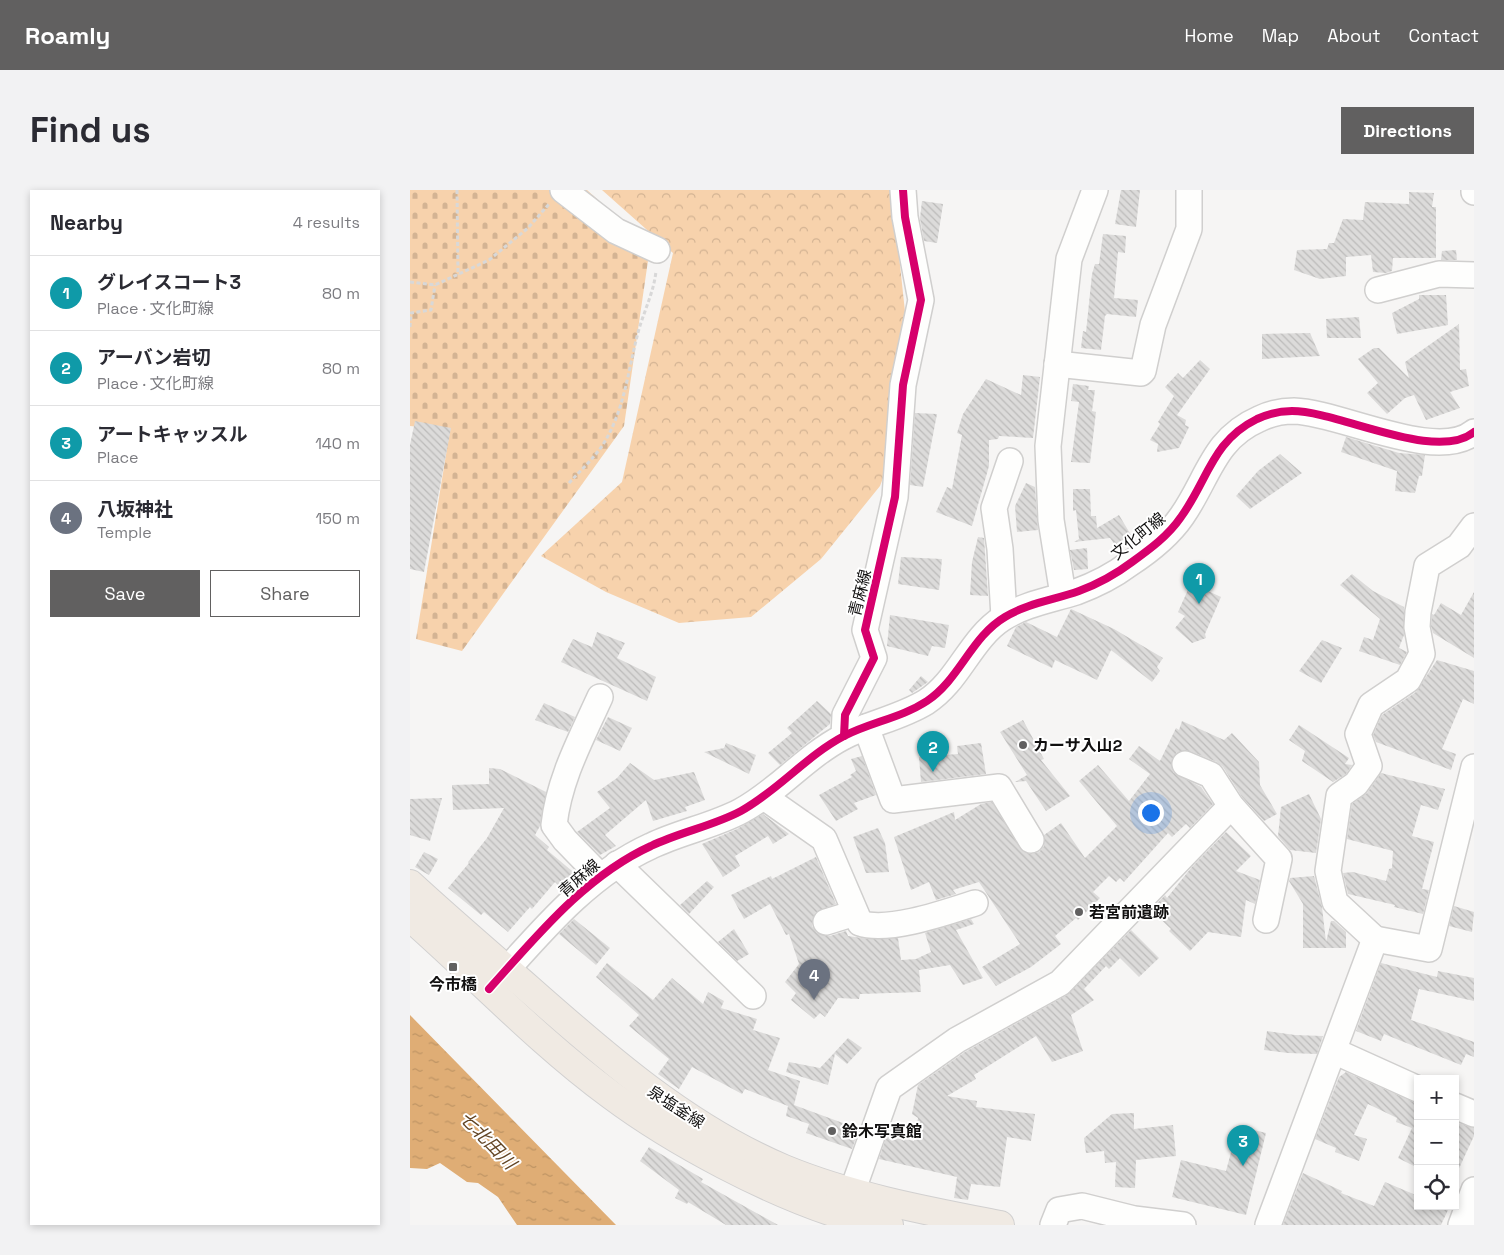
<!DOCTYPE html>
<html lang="en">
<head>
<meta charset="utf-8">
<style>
  :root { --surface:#fff; --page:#f2f2f3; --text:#2b2b33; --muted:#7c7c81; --line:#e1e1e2; --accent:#616060 }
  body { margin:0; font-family:"Space Grotesk","Noto Sans JP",sans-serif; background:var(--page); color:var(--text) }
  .controls { position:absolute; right:15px; bottom:15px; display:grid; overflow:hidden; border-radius:0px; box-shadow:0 2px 8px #0003 }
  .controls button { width:45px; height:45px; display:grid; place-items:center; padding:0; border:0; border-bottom:1px solid var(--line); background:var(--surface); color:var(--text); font:25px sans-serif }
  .you { position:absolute; left:740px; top:622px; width:18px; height:18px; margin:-12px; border:4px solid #fff; border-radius:50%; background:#1a73e8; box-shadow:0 0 0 8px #1a73e833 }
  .badge { display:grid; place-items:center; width:32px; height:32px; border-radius:50%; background:var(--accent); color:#fff; font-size:16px; font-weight:700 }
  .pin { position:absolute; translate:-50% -41px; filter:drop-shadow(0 1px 2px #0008) }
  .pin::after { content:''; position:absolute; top:26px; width:18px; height:15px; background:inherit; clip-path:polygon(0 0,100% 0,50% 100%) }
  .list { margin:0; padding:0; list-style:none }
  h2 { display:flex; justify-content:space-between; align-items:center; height:65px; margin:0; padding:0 20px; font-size:21px }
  h2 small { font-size:16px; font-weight:400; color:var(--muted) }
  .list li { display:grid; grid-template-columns:32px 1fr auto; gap:15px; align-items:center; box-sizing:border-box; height:75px; padding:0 20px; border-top:1px solid var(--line) }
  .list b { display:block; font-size:19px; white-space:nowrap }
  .list p { margin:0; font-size:16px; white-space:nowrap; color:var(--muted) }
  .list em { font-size:16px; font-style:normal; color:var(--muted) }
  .actions { display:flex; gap:10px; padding:15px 20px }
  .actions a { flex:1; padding:11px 0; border:1px solid var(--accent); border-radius:0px; text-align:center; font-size:18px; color:var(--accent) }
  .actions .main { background:var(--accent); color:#fff }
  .icon { flex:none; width:28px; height:28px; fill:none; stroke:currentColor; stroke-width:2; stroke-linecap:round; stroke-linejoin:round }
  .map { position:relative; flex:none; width:1064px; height:1035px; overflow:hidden; border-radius:0px }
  header { display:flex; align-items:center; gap:30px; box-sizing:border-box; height:70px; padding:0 25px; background:var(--accent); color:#fff }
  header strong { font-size:24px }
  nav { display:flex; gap:28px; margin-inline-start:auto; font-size:18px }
  .intro { display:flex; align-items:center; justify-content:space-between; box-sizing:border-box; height:120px; padding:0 30px }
  h1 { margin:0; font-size:35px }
  .button { padding:12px 22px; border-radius:0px; background:var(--accent); color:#fff; font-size:18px; font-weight:700 }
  main { display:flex; gap:30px; padding:0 30px }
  aside { flex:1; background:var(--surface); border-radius:0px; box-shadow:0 2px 8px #0003 }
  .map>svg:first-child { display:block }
  .forest { fill:url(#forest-crowns) }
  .cemetery { fill:url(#cemetery-stones) }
  .water { fill:url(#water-ripples) }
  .building { fill:url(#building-back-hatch) }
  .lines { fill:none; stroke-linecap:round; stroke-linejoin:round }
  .minor-casing { stroke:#d0cfce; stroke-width:28 }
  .major-casing { stroke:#d1d0d0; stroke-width:30 }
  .path { stroke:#d8d8d8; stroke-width:3; stroke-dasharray:4 2.5; stroke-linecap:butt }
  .minor { stroke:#fefefd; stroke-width:25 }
  .major { stroke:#f0eae3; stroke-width:28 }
  .cycleway-casing { stroke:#fff; stroke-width:11 }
  .cycleway { stroke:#d6006c; stroke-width:8 }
  .poi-dot { fill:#616060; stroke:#fff; stroke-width:2 }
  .labels { text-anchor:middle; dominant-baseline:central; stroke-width:4; stroke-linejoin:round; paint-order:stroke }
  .street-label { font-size:16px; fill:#111010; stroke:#fff }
  .poi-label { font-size:16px; font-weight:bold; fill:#111010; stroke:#fff; text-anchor:start }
  .water-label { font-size:18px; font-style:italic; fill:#624423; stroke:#fff }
</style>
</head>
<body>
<header>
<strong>Roamly</strong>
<nav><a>Home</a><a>Map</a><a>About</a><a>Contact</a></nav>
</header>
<div class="intro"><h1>Find us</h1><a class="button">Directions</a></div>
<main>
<aside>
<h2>Nearby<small>4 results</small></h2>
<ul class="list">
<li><span class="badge" style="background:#0f9aa8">1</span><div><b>グレイスコート3</b><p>Place · 文化町線</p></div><em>80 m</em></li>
<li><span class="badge" style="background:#0f9aa8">2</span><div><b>アーバン岩切</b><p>Place · 文化町線</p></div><em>80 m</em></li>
<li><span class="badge" style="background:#0f9aa8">3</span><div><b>アートキャッスル</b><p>Place</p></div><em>140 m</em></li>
<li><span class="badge" style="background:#6b7280">4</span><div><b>八坂神社</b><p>Temple</p></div><em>150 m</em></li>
</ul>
<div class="actions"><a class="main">Save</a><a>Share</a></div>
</aside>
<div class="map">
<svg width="1064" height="1035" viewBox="0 0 1064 1035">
  <defs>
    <pattern id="forest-crowns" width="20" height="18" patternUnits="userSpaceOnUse" patternTransform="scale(1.25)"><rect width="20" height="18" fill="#f7d2ac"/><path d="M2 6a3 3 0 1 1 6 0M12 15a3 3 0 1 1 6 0" fill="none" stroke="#d3b393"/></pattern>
    <pattern id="cemetery-stones" width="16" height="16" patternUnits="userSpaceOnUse" patternTransform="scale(1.25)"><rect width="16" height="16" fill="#f7d2ac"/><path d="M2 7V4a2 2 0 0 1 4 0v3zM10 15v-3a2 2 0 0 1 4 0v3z" fill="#d3b393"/></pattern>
    <pattern id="water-ripples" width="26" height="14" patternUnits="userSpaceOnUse" patternTransform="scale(1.25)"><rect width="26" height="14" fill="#dfad75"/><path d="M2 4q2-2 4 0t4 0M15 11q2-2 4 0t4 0" fill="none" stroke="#be9464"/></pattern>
    <pattern id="building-back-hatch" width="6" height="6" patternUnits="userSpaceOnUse" patternTransform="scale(1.25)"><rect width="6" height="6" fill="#dcdbda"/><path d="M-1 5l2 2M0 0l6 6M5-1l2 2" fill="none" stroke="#bcbbba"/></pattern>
  </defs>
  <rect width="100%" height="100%" fill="#f6f5f4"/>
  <polygon class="forest" points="192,0 482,0 504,206 470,296 411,369 341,427 269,433 196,402 131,366 212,292 263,63"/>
  <polygon class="cemetery" points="0,0 177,0 240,57 214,236 52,461 6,449 40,240 0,236"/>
  <polygon class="water" points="0,825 206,1035 107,1035 88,1007 68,993 57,992 30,973 17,979 0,978"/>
  <g class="building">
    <polygon points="711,0 730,0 726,37 705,34"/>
    <polygon points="999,2 1024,3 1022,17 1026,17 1026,68 983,68 982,81 976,83 963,82 961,65 936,67 936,86 910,89 884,80 887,60 917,59 919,53 924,53 933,29 953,30 955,12 999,14"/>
    <polygon points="512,11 533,14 527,53 514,51 510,28"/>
    <polygon points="693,44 716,46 715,63 708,62 704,108 728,110 726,127 697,124 695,126 691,160 671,158 673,141 676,142 682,84 685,74 689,74"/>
    <polygon points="1046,60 1047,70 1031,70 1032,61"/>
    <polygon points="1009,105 1036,105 1038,135 987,144 982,123 1009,109"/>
    <polygon points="949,127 951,148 917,148 916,129"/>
    <polygon points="1049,134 1050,180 1056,179 1059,196 1040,202 1050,218 1016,230 1004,205 995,208 977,224 957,203 968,193 948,169 964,158 969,158 999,188 995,172"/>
    <polygon points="900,143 910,166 852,169 852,144"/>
    <polygon points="790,170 800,179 767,225 776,230 775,235 779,237 769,258 747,262 748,254 740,250 750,234 748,232 764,206 755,197 768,183 773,188"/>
    <polygon points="613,185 630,187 623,248 589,246 588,249 579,250 579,276 562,336 526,322 537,297 542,299 552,245 547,243 553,224 576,189 611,205"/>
    <polygon points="663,194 679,196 678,200 685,200 682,221 686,222 680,273 661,272 669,212 661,211"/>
    <polygon points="505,223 527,224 513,297 500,295"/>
    <polygon points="5,231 41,238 14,382 0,379 0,255"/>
    <polygon points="936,247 989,263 1015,265 1012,286 1009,286 1005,303 985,301 987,281 931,262"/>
    <polygon points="870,264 892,283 840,319 826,306 848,281"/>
    <polygon points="616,293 625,297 628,340 607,342 605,316"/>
    <polygon points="663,299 680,299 681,326 686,326 687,338 709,325 721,345 705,355 700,348 664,352 669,349 666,320 663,321"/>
    <polygon points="568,347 574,348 578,406 560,405 562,372"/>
    <polygon points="677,358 678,379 664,380 660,360"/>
    <polygon points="491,367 532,369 529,400 488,394"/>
    <polygon points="942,384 963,401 994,417 994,445 989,458 997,462 990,475 949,461 954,447 963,450 970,429 930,395"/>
    <polygon points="781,393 811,407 795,444 796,448 782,453 765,438 775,426 768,422"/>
    <polygon points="1064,402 1064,468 1023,443 1021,436 1022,424 1024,425 1031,413 1051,425"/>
    <polygon points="661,419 704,439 753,468 747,477 750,481 742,492 701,460 687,490 645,470 642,478 597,456 606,437 616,432 647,447"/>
    <polygon points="480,425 539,435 535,458 522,456 518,466 477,456"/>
    <polygon points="187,442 215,453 207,468 246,487 237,511 151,472 163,449 182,457"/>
    <polygon points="912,450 932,458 911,493 889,481"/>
    <polygon points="1027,470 1064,481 1064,514 1053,509 1032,559 1046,564 1041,580 966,552 963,545 972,525 1006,502"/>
    <polygon points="511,486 518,492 502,503 499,500"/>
    <polygon points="407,511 421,524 420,534 370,575 358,563 382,543 377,538"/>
    <polygon points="134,513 165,527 158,542 125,530"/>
    <polygon points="198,527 222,538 210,561 186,550"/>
    <polygon points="613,530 634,569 631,570 660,606 636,621 616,591 605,592 617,585 590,542"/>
    <polygon points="772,531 814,550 822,543 849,572 850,595 867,624 854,631 832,607 813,577 807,572 780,561 767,562 762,569 763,582 791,597 803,614 780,638 776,634 762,647 758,643 714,692 710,688 706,692 699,686 683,702 690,708 668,730 666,728 645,746 651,754 621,777 586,796 572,777 610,754 569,692 543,700 546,704 526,710 519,692 501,700 484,647 544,622 545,630 571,614 582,612 614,662 622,664 629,662 634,656 634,645 651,633 675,668 707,636 669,591 688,575 719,611 740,584 719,569 729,556 750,571 766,538 769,540"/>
    <polygon points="889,535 939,568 935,574 942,575 936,584 923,592 892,571 895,561 879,550"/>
    <polygon points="316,553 346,565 339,584 294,562 314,558"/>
    <polygon points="571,553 576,584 511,592 509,567 548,564 547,556"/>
    <polygon points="452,566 466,605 444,613 448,619 426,631 409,605 442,587 440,585 446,581 441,569"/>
    <polygon points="220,573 244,590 284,582 295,610 275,617 277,621 243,631 236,610 195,645 206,656 190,665 167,642 200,618 187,602 207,588"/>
    <polygon points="79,578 90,579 136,602 130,636 125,645 139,657 137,660 168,686 153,700 145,692 122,719 120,717 98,742 74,722 71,725 38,698 59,673 58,672 77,648 94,618 43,620 42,595 79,594"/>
    <polygon points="971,583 1035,599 1028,620 1011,615 1002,646 1024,652 1012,699 1019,700 1013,724 984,717 985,715 938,704 933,683 943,682 976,691 979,679 982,678 983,661 937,649 942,614 957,603"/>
    <polygon points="899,604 911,629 906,663 880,660 868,646 871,617"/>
    <polygon points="32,608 20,651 0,645 0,609"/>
    <polygon points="353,624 379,644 363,654 358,646 325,666 330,676 313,687 292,654 327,639"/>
    <polygon points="468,638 475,653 479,682 456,683 443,647"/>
    <polygon points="816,642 841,666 826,681 850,690 845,714 836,710 831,747 798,742 780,761 759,741 761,739 741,720 755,705 757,708 781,678"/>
    <polygon points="14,662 28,669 19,685 5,677"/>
    <polygon points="406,667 426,714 405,723 402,736 407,743 420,746 436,741 438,746 459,749 488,748 491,770 506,769 521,762 515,743 561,729 564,734 546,740 573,788 553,795 540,775 509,780 511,802 450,804 449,809 428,808 415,827 410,823 404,829 381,810 386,803 375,792 389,774 379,744 376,745 360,714 334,729 321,705 361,686 362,689"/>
    <polygon points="904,686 912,717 916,752 921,731 924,731 936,742 936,758 893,758 893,714 879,691 880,688"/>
    <polygon points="297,691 304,697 279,724 270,715"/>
    <polygon points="1044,716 1064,722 1062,742 1039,736"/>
    <polygon points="164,729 200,758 186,775 149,744"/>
    <polygon points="324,739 339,764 327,771 308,752"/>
    <polygon points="721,740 749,768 729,787 710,768 699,779 696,776 674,799 684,810 661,825 673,861 642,872 626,846 564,885 566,889 537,906 567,911 566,917 625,924 621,951 597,947 590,997 561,994 558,1010 544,1008 547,987 469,969 477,945 504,951 508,928 502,924 508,895 555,862 657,805"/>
    <polygon points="197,773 243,810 262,788 293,814 298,802 314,811 311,818 347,829 343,840 370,848 358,880 390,891 384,915 449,939 442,959 396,943 399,934 376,926 378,916 335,899 332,904 282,877 269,899 248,884 259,869 219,836 229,825 186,787"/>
    <polygon points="971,773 1027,787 1028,781 1064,788 1064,811 1009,799 1001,830 1064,852 1064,867 1056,864 1051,875 974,844 971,851 946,841"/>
    <polygon points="857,841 885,845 913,846 907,864 878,863 854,860"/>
    <polygon points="438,848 452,858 437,874 425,864 418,895 376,882 379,872 410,878"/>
    <polygon points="936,882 1008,914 1008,978 988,968 1002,938 986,932 987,928 958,914 944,945 957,949 949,971 925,962 926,958 905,949 929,887"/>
    <polygon points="724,923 724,939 763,935 766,966 726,970 725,998 705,997 706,972 695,973 694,961 676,963 674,948 702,924"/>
    <polygon points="1045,932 1064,938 1064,946 1045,987"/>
    <polygon points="828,936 856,943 836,1025 762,1007 771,970 816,981"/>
    <polygon points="239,957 293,989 291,992 368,1035 316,1035 278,1012 277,1014 265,1008 269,1000 230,971"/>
    <polygon points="893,983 932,1001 931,1003 964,1016 975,992 1008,1006 1008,1016 1030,1016 1038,1020 1031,1035 873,1035"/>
  </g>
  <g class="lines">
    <g class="minor-casing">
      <g id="minor">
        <polyline points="153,0 206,41 247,60"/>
        <polyline points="1064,0 1064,2"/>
        <polyline points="968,100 1029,84 1064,85"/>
        <polyline points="647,174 731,183 733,181 743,135 779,39 779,0"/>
        <polyline points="653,405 641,330 638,256 659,69 685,0"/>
        <polyline points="594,427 590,359 584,318 600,271"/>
        <polyline points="456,537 483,610 589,597 621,650"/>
        <polyline points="434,546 435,525 464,468 455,440 485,307 493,195 511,110 495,27 493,0"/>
        <polyline points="775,574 801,585 821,616 869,669 856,730"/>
        <path d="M354,607L414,649L450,733C478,743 537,722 565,713"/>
        <polyline points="207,674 343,806"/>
        <path d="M190,686L155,650L144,635C149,589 171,549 190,507"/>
        <polyline points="416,732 445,723"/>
        <polyline points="965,749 925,712 918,681 929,606 946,594 959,576 948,544 961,515 998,490 1012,464 1007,437 1008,422 1017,376 1049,356 1064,336"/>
        <path d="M84,794C130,743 177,685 241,656C270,642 303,636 331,621C368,601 395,567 433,547C460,533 490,528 516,512C549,491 560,449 593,428C615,414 641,410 666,402C685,395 703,386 719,374C739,361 759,345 772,326C798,289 803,249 849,229C859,224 872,221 884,221C929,222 1027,273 1064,242"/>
        <polyline points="924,861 1008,899"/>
        <polyline points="1045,916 1064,924"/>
        <polyline points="442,1002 479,898 547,850 650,793 821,616"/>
        <polyline points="643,1035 649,1020 672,1016 724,1029 773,1035"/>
        <polyline points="858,1035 965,749 1019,759 1064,577"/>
        <polyline points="1051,1035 1064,1000"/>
      </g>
    </g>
    <g class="major-casing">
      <g id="major">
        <path d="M0,694C39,730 79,764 119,799C197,868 277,938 374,979C442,1007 518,1021 590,1035"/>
        <path d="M0,727C67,786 129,852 201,905C264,952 360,1003 435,1026C449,1030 465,1032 479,1035"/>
      </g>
    </g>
    <g class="path">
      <polyline points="47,0 48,85"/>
      <polyline points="0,92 25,95 79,70 118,38 139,14"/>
      <polyline points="0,137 1,123 21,120 25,95"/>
      <path d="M159,293C170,281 183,269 192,256C215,221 218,179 229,139C235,119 244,101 246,81"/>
    </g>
    <use href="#minor" class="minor"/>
    <use href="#major" class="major"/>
    <g class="cycleway-casing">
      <g id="cycleway">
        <polyline points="434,546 435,525 464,468 455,440 485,307 493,195 511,110 495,27 493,0"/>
        <path d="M79,799C126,747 175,686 241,656C270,642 303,636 331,621C369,600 396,566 434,546C461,532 491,528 517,511C550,489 561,447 595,427C618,413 644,410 669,401C688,394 706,384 722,372C740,359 758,346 771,327C798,290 802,251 847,229C858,224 871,221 882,221C929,221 1026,273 1064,242"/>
      </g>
    </g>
    <use href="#cycleway" class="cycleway"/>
  </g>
  <g class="poi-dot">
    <circle cx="613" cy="555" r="5"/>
    <circle cx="669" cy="722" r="5"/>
    <rect x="38" y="772" width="10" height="10" rx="2.5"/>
    <circle cx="422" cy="941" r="5"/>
  </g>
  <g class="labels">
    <g class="street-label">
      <text transform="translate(728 346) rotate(-39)">文化町線</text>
      <text transform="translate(450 403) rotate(-76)">青麻線</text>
      <text transform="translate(169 688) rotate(-41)">青麻線</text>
      <text transform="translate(266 917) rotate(33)">泉塩釜線</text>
    </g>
    <g class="poi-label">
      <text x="623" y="555">カーサ入山2</text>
      <text x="679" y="722">若宮前遺跡</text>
      <text x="43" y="794" text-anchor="middle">今市橋</text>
      <text x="432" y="941">鈴木写真館</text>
    </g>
    <g class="water-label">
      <text transform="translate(78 950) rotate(46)">七北田川</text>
    </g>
  </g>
</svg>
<div class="controls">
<button>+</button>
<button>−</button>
<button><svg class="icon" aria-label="locate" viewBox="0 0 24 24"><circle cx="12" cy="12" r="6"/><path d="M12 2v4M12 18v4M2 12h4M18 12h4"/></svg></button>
</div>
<div class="you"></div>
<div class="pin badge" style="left:789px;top:414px;background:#0f9aa8">1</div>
<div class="pin badge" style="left:523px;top:582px;background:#0f9aa8">2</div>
<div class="pin badge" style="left:833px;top:976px;background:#0f9aa8">3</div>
<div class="pin badge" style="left:404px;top:810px;background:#6b7280">4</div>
</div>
</main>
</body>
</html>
